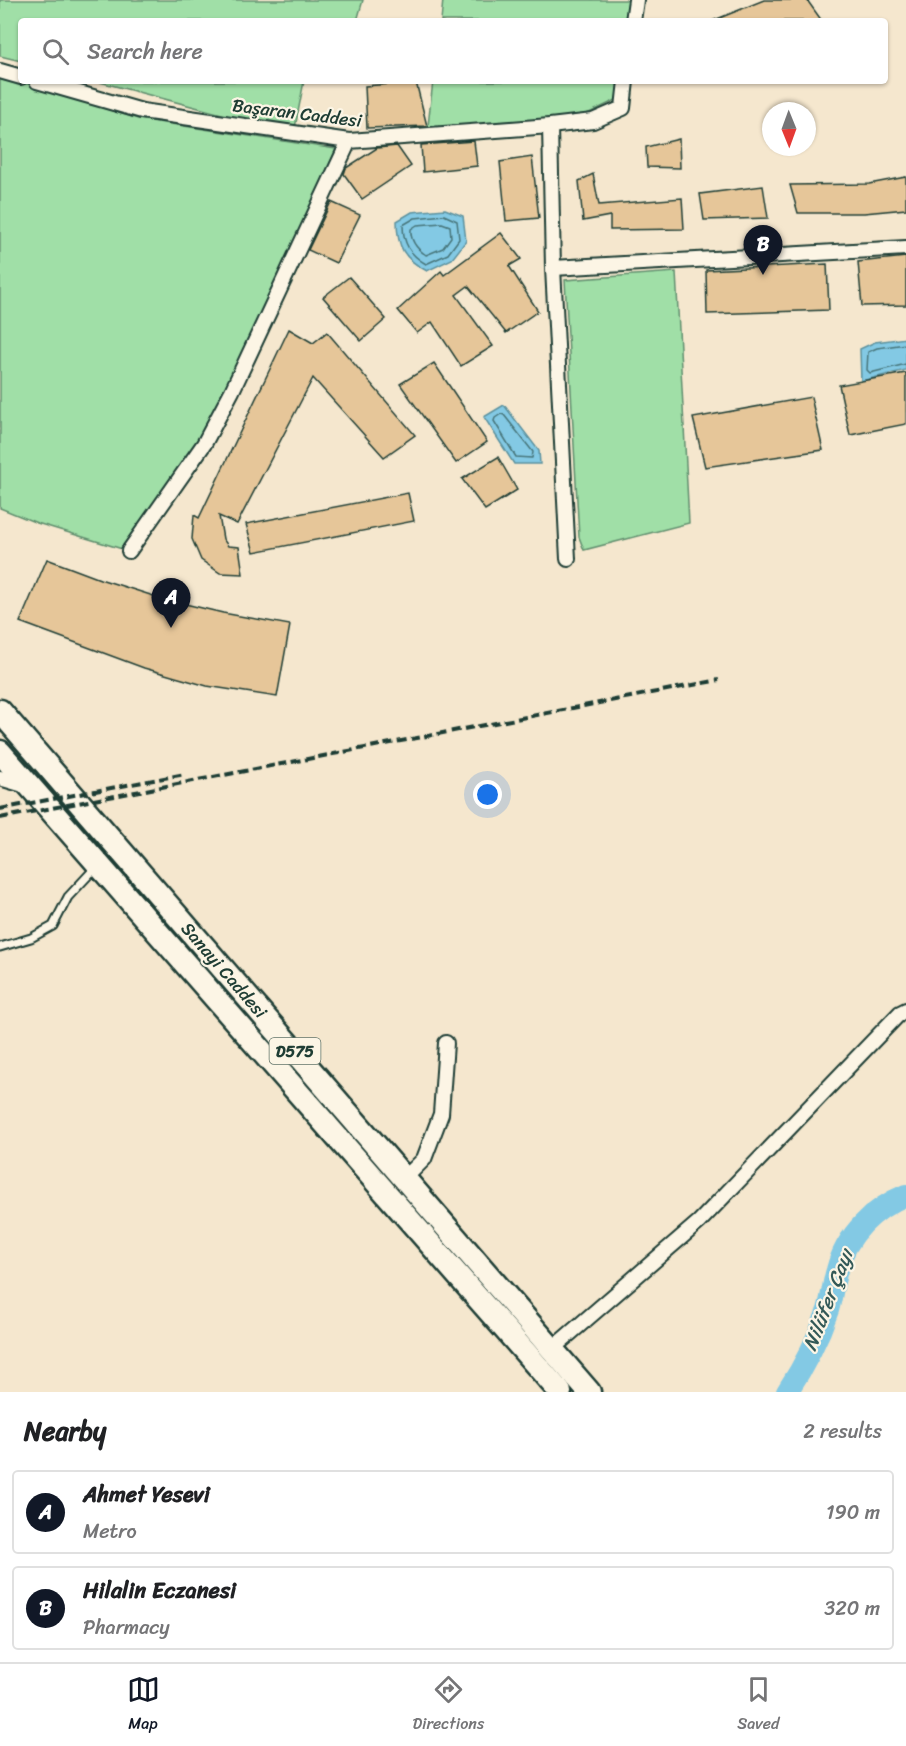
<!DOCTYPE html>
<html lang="en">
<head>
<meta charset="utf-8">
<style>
  :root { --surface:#fff; --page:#f6f6f6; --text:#202124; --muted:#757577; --line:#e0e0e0; --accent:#111827 }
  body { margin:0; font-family:Sriracha,sans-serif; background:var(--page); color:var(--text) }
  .compass { position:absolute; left:762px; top:102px; width:54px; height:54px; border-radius:50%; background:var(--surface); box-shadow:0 2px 4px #0004; rotate:179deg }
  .you { position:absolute; left:488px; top:795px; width:21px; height:21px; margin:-15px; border:4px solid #fff; border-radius:50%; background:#1a73e8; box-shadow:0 0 0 9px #1a73e833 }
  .badge { display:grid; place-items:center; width:39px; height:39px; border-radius:50%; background:var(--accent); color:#fff; font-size:20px; font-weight:700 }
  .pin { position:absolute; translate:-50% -50px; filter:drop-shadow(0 2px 3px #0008) }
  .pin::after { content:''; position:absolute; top:32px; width:21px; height:18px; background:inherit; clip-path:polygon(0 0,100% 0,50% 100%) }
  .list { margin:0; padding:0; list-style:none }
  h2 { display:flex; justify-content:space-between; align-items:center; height:78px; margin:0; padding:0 24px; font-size:26px }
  h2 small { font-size:20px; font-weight:400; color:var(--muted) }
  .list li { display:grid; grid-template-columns:39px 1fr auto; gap:18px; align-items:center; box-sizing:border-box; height:84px; margin:0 12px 12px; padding:0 12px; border:2px solid var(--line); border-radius:6px }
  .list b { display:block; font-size:22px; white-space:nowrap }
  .list p { margin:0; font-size:20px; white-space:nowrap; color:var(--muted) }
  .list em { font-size:20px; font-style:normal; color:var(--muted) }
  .icon { flex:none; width:33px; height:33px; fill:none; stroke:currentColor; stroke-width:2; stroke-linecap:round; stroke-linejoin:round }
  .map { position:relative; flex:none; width:906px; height:1392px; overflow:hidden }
  .search { position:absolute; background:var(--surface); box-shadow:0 2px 4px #0004; left:18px; right:18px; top:18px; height:66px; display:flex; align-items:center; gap:15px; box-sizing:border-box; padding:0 21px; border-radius:6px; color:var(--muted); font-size:22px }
  .sheet { height:270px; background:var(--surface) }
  nav { display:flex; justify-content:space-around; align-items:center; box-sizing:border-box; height:84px; border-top:2px solid var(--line); background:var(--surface); font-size:16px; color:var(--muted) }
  nav a { display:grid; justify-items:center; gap:3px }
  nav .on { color:var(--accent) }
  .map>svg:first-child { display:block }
  .green { fill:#a0dfa7; stroke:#608e6e; stroke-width:1.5 }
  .water { fill:#83c9e4; stroke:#5b919e; stroke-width:1.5 }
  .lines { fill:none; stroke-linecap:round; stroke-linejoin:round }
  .shore { stroke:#47757a; stroke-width:1.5 }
  .river { stroke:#83c9e4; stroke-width:22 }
  .building { fill:#e6c699; stroke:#1f3d34; stroke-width:1.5 }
  .service-casing { stroke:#1f3d34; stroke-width:11 }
  .minor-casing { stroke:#1f3d34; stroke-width:18 }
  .trunk-casing { stroke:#1f3d34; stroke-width:27 }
  .service { stroke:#fcf5e5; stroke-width:7 }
  .minor { stroke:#fcf5e5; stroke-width:14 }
  .trunk { stroke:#fcf5e5; stroke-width:22 }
  .rail { stroke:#1f3d34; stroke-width:4; stroke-dasharray:9 4.5; stroke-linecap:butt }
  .labels { text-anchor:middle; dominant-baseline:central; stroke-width:4.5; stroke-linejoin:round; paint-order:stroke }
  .shield { fill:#fcf5e5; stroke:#617469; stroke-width:1.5 }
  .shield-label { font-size:16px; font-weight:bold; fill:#1f3d34 }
  .street-label { font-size:18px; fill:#1f3d34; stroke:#fcf5e5 }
  .water-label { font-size:20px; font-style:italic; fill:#335957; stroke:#fcf5e5 }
</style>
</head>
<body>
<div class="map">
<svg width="906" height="1392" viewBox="0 0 906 1392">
  <rect width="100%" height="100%" fill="#f5e7ce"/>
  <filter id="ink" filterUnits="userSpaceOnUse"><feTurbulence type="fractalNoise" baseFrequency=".0167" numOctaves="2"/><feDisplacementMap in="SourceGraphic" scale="12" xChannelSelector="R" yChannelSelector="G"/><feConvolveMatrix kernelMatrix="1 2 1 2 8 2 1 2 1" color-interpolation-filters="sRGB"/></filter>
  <g filter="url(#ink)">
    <g class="green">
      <polygon points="0,0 363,0 357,21 21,21 21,61 0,56"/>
      <polygon points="443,0 630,0 627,21 441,21"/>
      <polygon points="0,75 138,119 336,149 208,436 129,551 37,523 0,508"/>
      <polygon points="96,81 304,81 294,133"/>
      <polygon points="433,81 619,81 616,100 585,115 484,124 427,135"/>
      <polygon points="676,272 689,523 584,550 579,537 565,280"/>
    </g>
    <g class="water">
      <path d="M445,209L463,216L466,241L452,259L427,271C404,259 397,247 397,221L412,212Z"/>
      <polygon points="906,338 906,370 861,381 860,349 875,342"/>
      <polygon points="504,405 539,451 540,464 514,464 484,417"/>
    </g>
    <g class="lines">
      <g class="shore">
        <path d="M444,215L457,221L459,239L448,254L426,264C410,255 403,243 403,225L415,218Z"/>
        <path d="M442,223L450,226L451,237L443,248L426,255C417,249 410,240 411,229L417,225Z"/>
        <polyline points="906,344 877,348 868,352 867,370 870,373 906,364"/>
        <polygon points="501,414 504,415 533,452 532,458 516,457 494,421 495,418"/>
      </g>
      <path class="river" d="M787,1392C804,1366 818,1339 828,1310C832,1297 833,1283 837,1270C846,1235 874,1208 906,1195"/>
    </g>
    <g class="building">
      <polygon points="764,0 807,0 822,21 712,21"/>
      <polygon points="416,82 427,126 367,128 365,86"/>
      <polygon points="679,139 680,168 647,167 646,147"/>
      <polygon points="474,141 477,166 423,172 421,145"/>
      <polygon points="397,146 411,166 362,199 344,174 346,168 377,148"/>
      <polygon points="532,157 539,218 506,221 500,162"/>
      <polygon points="593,174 599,205 682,198 684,229 610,230 610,216 583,221 579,181"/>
      <polygon points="906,177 906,209 864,213 798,213 790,185 869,184"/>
      <polygon points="763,186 768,218 704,220 700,194"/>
      <polygon points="331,202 360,215 336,263 308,250"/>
      <polygon points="501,233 521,259 509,266 538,311 506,333 468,286 456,295 493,346 461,366 432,322 417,333 398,310 441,271 444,275"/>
      <polygon points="906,257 906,305 862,306 858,262"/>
      <polygon points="827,264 829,310 707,314 706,270"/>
      <polygon points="349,277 386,319 361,341 323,297"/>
      <polygon points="289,329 313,343 327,332 415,435 384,457 313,378 237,524 219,516 223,539 228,546 239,547 243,574 220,573 201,560 192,539 194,515 199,518"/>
      <polygon points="434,363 487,442 456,463 400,384"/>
      <polygon points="906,373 906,424 850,435 839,385"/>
      <polygon points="811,397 823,450 705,467 693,418"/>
      <polygon points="498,457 517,490 485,510 462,479"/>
      <polygon points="408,493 414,521 254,552 246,524"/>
      <polygon points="47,559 100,579 160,598 223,613 290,625 277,697 207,686 144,668 20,622"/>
    </g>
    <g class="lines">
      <g class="service-casing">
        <polyline id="service" points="0,947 31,938 53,926 68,897 97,866"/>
      </g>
      <g class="minor-casing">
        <g id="minor">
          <polyline points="633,21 636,0"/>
          <polyline points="0,71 21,77"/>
          <polyline points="37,81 142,111 349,141 550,126 593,121 623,108 626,81"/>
          <polyline points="550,126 553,268 568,559"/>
          <polyline points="553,268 906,248"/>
          <polyline points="129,551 204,444 232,391 349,141"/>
          <polyline points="0,778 27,786"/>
          <polyline points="405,1178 424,1159 441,1114 446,1043"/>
          <polyline points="552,1349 699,1222 900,1013 906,1010"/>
        </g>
      </g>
      <g class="trunk-casing">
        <g id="trunk">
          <polyline points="0,711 589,1392"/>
          <polyline points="0,752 560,1392"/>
        </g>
      </g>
      <use href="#service" class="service"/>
      <use href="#minor" class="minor"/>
      <use href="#trunk" class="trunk"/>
      <g class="rail">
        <polyline points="0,809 185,774"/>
        <polyline points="0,818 719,680"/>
      </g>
    </g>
  </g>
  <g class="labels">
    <rect class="shield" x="269.5" y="1038" width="51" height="26" rx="4.5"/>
    <g class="shield-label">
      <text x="295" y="1051">D575</text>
    </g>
    <g class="street-label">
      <text transform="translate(297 113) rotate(7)">Başaran Caddesi</text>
      <text transform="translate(224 970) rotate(49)">Sanayi Caddesi</text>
    </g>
    <g class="water-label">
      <text transform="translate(828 1300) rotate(-69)">Nilüfer Çayı</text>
    </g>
  </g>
</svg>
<svg class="compass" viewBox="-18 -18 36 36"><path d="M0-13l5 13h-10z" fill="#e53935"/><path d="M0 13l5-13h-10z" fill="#757577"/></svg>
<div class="you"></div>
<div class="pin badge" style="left:171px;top:628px">A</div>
<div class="pin badge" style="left:763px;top:275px">B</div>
<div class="search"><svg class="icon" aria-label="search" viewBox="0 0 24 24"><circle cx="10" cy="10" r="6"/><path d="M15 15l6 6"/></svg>Search here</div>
</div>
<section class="sheet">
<h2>Nearby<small>2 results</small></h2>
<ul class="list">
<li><span class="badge">A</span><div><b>Ahmet Yesevi</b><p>Metro</p></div><em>190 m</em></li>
<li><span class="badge">B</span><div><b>Hilalin Eczanesi</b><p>Pharmacy</p></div><em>320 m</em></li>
</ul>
</section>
<nav>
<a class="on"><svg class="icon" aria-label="map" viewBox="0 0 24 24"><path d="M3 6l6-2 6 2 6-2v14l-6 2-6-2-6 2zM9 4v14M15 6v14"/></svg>Map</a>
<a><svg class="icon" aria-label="directions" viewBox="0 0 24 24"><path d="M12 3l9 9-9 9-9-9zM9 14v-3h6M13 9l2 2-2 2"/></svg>Directions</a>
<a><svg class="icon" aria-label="saved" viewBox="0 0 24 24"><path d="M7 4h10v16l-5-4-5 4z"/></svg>Saved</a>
</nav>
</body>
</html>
